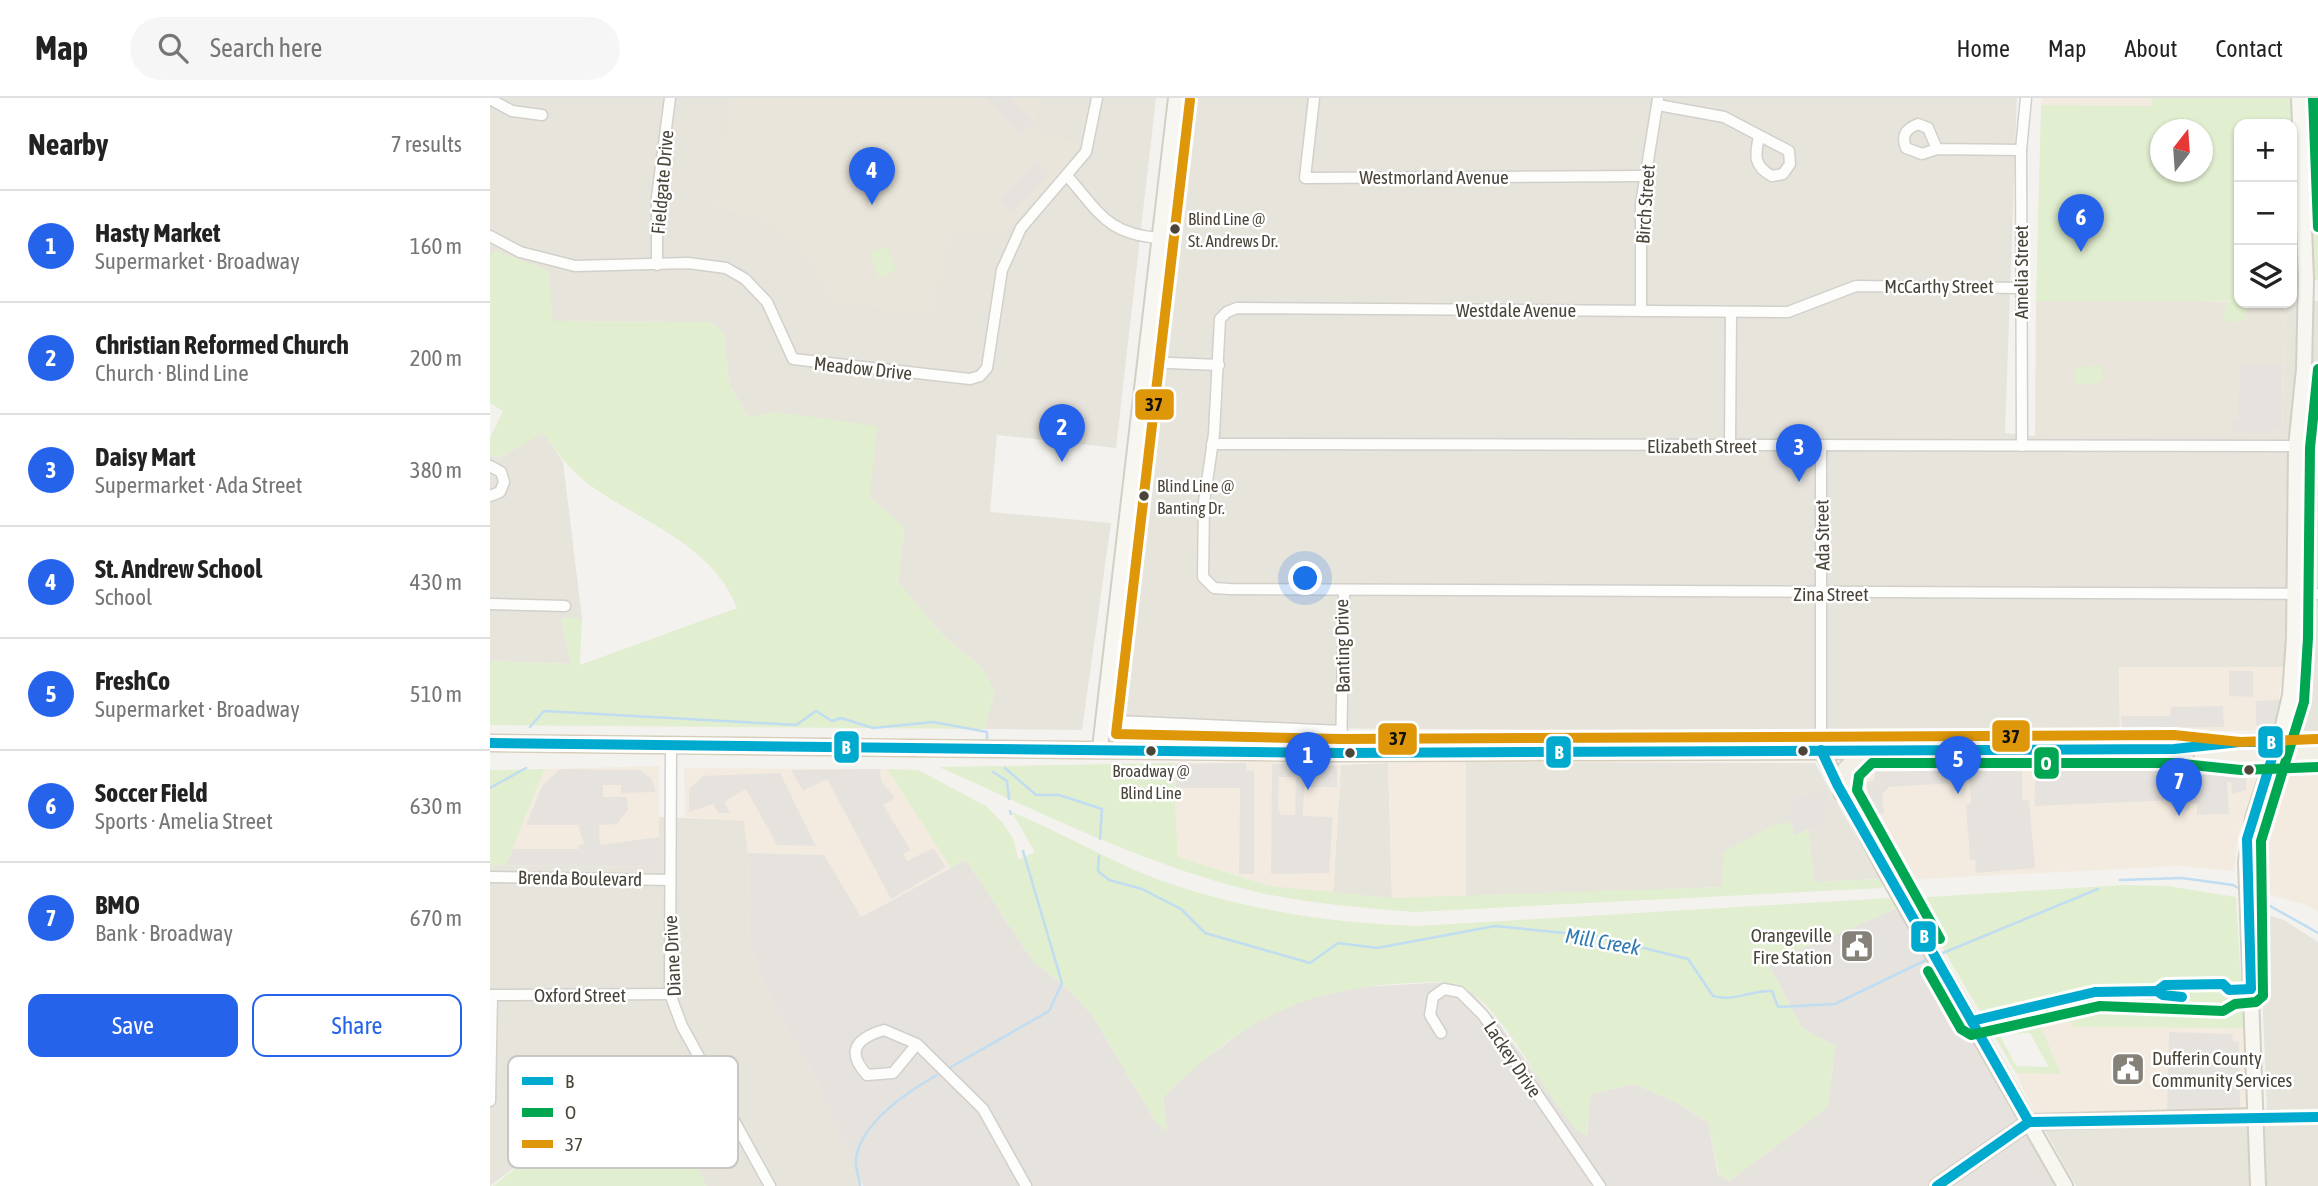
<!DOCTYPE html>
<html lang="en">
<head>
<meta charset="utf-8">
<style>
  :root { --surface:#fff; --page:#f6f6f6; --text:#222; --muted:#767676; --line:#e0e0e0; --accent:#2563eb }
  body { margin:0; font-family:"Asap Condensed",sans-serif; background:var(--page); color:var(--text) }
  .controls { position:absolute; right:21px; top:21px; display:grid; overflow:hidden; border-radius:14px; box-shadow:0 2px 5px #0004 }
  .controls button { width:63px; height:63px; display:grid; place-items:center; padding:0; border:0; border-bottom:2px solid var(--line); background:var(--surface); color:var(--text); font:35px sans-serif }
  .compass { position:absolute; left:1660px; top:21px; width:63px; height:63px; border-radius:50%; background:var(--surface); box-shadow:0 2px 5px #0004; rotate:17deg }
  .you { position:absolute; left:816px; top:481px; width:24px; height:24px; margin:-18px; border:5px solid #fff; border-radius:50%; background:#1a73e8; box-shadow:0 0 0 10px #1a73e833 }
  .badge { display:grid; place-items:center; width:46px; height:46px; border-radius:50%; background:var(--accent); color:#fff; font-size:23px; font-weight:700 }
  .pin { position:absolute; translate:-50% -58px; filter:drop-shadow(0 2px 4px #0008) }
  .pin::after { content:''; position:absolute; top:37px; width:24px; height:21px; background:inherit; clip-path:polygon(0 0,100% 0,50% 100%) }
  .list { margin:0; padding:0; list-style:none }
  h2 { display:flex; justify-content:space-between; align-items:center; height:91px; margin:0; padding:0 28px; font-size:30px }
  h2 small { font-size:23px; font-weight:400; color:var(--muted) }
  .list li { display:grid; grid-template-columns:46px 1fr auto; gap:21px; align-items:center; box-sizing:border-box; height:112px; padding:0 28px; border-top:2px solid var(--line) }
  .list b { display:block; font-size:26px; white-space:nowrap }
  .list p { margin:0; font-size:23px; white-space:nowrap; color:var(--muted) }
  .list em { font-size:23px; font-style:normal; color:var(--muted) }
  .actions { display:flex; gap:14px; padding:21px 28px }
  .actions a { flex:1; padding:16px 0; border:2px solid var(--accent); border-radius:14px; text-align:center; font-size:24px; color:var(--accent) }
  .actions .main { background:var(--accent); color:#fff }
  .icon { flex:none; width:38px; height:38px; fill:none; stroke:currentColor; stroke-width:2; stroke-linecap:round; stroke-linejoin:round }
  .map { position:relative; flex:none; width:1828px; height:1088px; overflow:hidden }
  header { display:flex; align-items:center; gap:42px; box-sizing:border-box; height:98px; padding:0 35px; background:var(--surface); border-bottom:2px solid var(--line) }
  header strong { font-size:33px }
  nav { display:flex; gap:38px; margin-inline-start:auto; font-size:24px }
  .search { width:490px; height:63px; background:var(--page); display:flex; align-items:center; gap:18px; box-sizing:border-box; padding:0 24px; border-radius:38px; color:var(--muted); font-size:26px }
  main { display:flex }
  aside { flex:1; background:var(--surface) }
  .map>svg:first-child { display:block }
  .residential { fill:#e7e4dc }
  .commercial { fill:#f3ebdf }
  .industrial { fill:#e6e2de }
  .education { fill:#eae5da }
  .green { fill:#e1eecf; fill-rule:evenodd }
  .parking { fill:#e6e3df; fill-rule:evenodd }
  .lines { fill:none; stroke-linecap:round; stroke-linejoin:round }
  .stream { stroke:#c0ddf1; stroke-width:2.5 }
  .street-casing { stroke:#d2d0cb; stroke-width:13 }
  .secondary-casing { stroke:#d3cfc5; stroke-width:18 }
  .primary-casing { stroke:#d6cebb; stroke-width:19 }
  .street { stroke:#fdfdfc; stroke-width:10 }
  .secondary { stroke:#f7f6f1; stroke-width:14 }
  .primary { stroke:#f2efe6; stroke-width:16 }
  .bus-1-casing { stroke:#fff; stroke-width:16 }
  .bus-2-casing { stroke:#fff; stroke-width:16 }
  .bus-3-casing { stroke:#fff; stroke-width:16 }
  .bus-1 { stroke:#00a9ce; stroke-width:10 }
  .bus-2 { stroke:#00a651; stroke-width:10 }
  .bus-3 { stroke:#dd9709; stroke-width:10 }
  .bus-dot { fill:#4b4439; stroke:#fff; stroke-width:2.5 }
  .labels { text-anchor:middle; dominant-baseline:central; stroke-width:5; stroke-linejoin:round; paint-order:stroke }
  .bus-label { font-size:17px; fill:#4b4439; stroke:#fff; text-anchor:start }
  .street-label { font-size:19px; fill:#4b4439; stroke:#fff }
  .poi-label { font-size:19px; fill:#4b4439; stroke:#fff; text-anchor:end }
  .water-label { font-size:21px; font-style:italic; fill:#2e7ab2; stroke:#fff }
  .key { fill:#fff; stroke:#c9c7c4; stroke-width:2 }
  .key-label { font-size:19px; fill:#4b4439 }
  .line-badge { stroke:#fff; stroke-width:2.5 }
  .badge-label { font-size:19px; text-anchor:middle; font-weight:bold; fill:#fff }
  .pale-badge-label { font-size:19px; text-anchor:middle; font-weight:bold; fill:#111 }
</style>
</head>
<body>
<header>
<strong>Map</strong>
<div class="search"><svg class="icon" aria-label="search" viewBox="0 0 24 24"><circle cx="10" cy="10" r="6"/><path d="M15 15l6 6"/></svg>Search here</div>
<nav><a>Home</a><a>Map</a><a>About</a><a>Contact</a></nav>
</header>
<main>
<aside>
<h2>Nearby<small>7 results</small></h2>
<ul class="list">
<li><span class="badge">1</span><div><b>Hasty Market</b><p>Supermarket · Broadway</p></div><em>160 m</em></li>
<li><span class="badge">2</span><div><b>Christian Reformed Church</b><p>Church · Blind Line</p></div><em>200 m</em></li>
<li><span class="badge">3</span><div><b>Daisy Mart</b><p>Supermarket · Ada Street</p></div><em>380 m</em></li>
<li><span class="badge">4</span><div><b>St. Andrew School</b><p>School</p></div><em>430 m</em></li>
<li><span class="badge">5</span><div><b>FreshCo</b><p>Supermarket · Broadway</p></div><em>510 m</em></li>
<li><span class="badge">6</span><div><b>Soccer Field</b><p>Sports · Amelia Street</p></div><em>630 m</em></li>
<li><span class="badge">7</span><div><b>BMO</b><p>Bank · Broadway</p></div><em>670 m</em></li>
</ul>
<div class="actions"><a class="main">Save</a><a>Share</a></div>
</aside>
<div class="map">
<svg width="1828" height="1088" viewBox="0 0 1828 1088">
  <rect width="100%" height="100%" fill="#f4f2ee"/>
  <g class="residential">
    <polygon points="0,0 666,0 626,350 507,337 500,414 621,425 592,632 494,631 505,594 491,569 452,537 408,484 414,430 286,314 258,320 239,285 234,235 220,224 63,223 0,158"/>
    <polygon points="699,0 1527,0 1515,335 1545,338 1792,338 1796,205 1828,203 1828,633 1811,633 1817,570 1794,569 1629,569 1630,635 622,629"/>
    <polygon points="53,334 73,364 92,520 71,520 81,566 0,563 0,358 11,359"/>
    <polygon points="976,664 1325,665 1390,781 1324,784 1318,732 1304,737 1301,724 1232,789 976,799"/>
    <polygon points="898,665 902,800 843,795 851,667"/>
    <polygon points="169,719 254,722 258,755 260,846 282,905 324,978 371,1081 371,1088 217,1088 148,963 69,960 71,1035 0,1088 0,767 168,769"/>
    <polygon points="1769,814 1794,822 1828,844 1828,1088 1586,1088 1545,1015 1777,1015"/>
  </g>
  <g class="commercial">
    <polygon points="1552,0 1662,0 1662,8 1551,7"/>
    <polygon points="1629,569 1794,569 1785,627 1781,632 1630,635"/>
    <polygon points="780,664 851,667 843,795 780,788 688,759 683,665"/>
    <polygon points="976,664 976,799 902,800 898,665"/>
    <polygon points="1529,665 1758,668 1765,676 1766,684 1748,738 1744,773 1689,768 1413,782 1364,694 1365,679 1378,666"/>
    <polygon points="169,668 169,769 16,767 55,671"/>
    <polygon points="194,670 397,671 461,770 370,819 334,757 258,755 254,723 195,719"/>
    <polygon points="1797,673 1828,673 1828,814 1819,808 1774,795 1773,748 1791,681"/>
    <polygon points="1549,924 1582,924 1582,929 1754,930 1756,1015 1545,1015 1526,975 1571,975"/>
  </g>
  <polygon class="industrial" points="258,755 334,757 371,819 476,762 545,866 572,885 602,917 667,1026 677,1032 673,999 708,966 767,923 805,905 855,890 958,884 982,894 1004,919 1087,1032 1097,1037 1100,996 1144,986 1186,1004 1218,1024 1228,1076 1239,1083 1338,1009 1345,948 1312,930 1278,865 1407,810 1565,1088 373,1088 324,978 282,905 260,846"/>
  <g class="education">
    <polygon points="239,0 549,0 544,34 592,45 575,69 512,138 464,132 441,216 345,206 306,145 264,118 225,110"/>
    <polygon points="1659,202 1796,205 1792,338 1545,338 1546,203"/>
  </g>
  <g class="green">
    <path d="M1662,0H1802V26H1749V205H1759L1754,224H1738L1733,217L1737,205L1741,203H1546L1551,7L1662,8ZM1671,32H1713V74H1671Z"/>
    <polygon points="1822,0 1828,0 1828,182 1819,182"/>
    <polygon points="397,148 406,173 389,180 380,154"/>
    <path d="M5,152L59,173L63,223L220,224L234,235L239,285L258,320L286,314L387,328L380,399L414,429L408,484L452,537L491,569L505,594L494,631L0,627V563L81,566L71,520H92L90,567L247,510C222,447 156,426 104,390C82,375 68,356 53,335L10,359L0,358V340L13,313L0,305V158Z"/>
    <polygon points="1613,268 1612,284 1585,287 1586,269"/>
    <path d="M683,665L688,759L780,788L902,800L1232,789L1234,753L1283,728L1301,724L1304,737L1318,732L1324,784L1390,781L1393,790L924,814C873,810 822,806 771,795C659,769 554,716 449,669Z"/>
    <polygon points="55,671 16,767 0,767 0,672"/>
    <path d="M397,671L428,672L496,708L512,724L524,742L528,762L545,754L522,714C573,735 621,764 672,783C756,812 840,825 928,828L1400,800L1407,810L1278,865L1312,930L1345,948L1338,1009L1239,1083L1229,1076L1218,1024L1186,1004L1144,986L1101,996L1096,1038L1087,1032C1049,990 1027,934 984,896C967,881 944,884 923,885C813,889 751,923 673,999L677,1033L667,1026L602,917L572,885L545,866L476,762L461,770Z"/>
    <path d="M1633,787L1678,788L1746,799L1754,930L1582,929L1581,924H1549L1571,976L1526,975L1423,800ZM1540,935L1558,968V969L1526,968L1509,936Z"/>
    <polygon points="69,959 148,963 217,1088 3,1088 71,1035"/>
  </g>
  <g class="parking">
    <polygon points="495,0 520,0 544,24 530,36"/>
    <polygon points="546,63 559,76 522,115 509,102"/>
    <polygon points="1791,267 1791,330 1785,331 1784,335 1742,335 1741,323 1747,320 1750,268"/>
    <polygon points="1282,355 1313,355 1313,371 1281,371"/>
    <polygon points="1739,573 1763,573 1763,599 1739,598"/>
    <polygon points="1790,602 1785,627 1766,628 1766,603"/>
    <polygon points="1733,608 1734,629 1632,630 1631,618 1680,618 1681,609"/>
    <polygon points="756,665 757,672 764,673 764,776 749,776 750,690 686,690 685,666"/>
    <path d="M782,666L847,668V689H814L813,718L843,719L839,775L781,776ZM789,679H806L805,717H791L788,710Z"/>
    <polygon points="1751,669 1756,671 1756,692 1742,696 1741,684 1737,684 1739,716 1707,717 1707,706 1700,706 1700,712 1689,713 1688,702 1544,708 1546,670"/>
    <polygon points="1532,670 1532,701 1539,702 1545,770 1485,775 1486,762 1480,762 1476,706 1481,705 1480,684 1399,689 1392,696 1394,715 1380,716 1377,684 1384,683 1385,674"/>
    <polygon points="70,671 150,672 161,680 166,694 131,695 131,687 113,687 113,699 137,699 138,712 127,726 109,727 110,747 169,739 169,769 16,767 23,751 88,751 89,747 94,746 88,727 36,727 52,688"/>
    <polygon points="390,671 391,683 405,700 393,707 421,752 413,756 417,763 443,750 456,769 401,801 337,681 313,693 301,672"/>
    <polygon points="290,675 326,748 287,747 256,691 234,704 240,715 228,715 223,706 199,714 199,691 213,678"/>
    <polygon points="1334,689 1342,704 1331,707 1335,725 1304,737 1296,699 1322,698 1322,693"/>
    <polygon points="1679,934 1742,936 1743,943 1749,944 1750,1009 1677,1011"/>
    <polygon points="445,993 463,1011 387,1055 382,1047 415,1014"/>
    <polygon points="492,1052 500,1068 461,1088 427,1088"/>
  </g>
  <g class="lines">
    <g class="stream">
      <polyline points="40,629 54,613 306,627 326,613 342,623 351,620 383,630 443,624 497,634 497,641"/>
      <polyline points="515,670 546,697 569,697 612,711 610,741"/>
      <polyline points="503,674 517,683 519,701"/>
      <polyline points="0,690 36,670"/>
      <polyline points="520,713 521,716"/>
      <path d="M609,758L608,773L619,782L652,791L691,811L715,835L820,865L848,845L887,850L1005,828L1105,838L1198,861L1223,898C1244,904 1261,892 1282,893L1288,909L1345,906L1438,861"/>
      <polyline points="1630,782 1692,780 1743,787 1750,791"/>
      <polyline points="1766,800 1828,835"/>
      <polyline points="1448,857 1608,791"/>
      <polyline points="461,969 559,913 572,885 533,753"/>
      <path d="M370,1088C369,1080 365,1069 366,1061C371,1024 419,993 447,977"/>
    </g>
    <g class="street-casing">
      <g id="street">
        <polyline points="824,0 815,80 1154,78"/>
        <polyline points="0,1 22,13 52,17"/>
        <path d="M1168,7L1234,19L1299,53L1300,66L1293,76L1282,78C1263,68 1265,57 1269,38"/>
        <path d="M1447,51L1438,30L1428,26C1416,31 1411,37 1416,50L1432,56L1447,51L1531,52"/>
        <path d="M578,79C609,114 617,136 668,140"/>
        <polyline points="0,138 30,154 85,168 198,165 236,170 255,181 277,204 303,261 480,281 490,278 497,270 512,172 531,130 596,54 607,0"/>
        <polyline points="167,167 167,99 180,0"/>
        <polyline points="1531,190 1366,188 1298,214 747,210 737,214 730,221 724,336 714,404 713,479 724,490 740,491 1828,496"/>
        <polyline points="1151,213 1151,106 1168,1"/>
        <polyline points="655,264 729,267"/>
        <polyline points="722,346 1828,348"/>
        <polyline points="1240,348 1241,216"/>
        <polyline points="1331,348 1331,652"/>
        <polyline points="1532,348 1531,52 1536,0"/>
        <polyline points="0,368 11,374 14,384 10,394 0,398"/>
        <polyline points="0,506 75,508"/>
        <polyline points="627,623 852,633"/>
        <polyline points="181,646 180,896 192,928 280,1088"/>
        <polyline points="851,655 854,493"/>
        <polyline points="0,779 180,782"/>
        <polyline points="0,897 180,896"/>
        <polyline points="951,935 940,917 943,899 954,891 970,894 993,917 1110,1088"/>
        <path d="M427,946L403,975L377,977C355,953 367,940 394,932L427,946L493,1011L536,1088"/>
        <polyline points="0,1003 2,897"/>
        <polyline points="1765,1018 1828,1019"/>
      </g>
    </g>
    <g class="secondary-casing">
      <g id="secondary">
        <polyline points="610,650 686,0"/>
        <polyline points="1331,652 1398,778 1575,1088"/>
        <polyline points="1539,1024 1765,1018"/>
        <polyline points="1447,1088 1539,1024"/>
        <polyline points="1768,1088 1756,764 1763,720 1792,632 1800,597 1804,540 1806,349 1814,271 1816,181 1809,0"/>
      </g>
    </g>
    <g class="primary-casing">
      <g id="primary">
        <path d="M0,645L851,655L1628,652C1695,650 1761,641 1828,646"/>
        <polyline points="1712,656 1781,658 1828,655"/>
        <polyline points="1352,695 1356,671 1376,651"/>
      </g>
    </g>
    <use href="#street" class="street"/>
    <use href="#secondary" class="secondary"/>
    <use href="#primary" class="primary"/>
    <g class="bus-1-casing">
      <g id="bus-1">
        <polyline points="0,645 851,655 1684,651 1750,644 1787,644 1757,741 1761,891 1739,892 1733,886 1675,887 1667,893"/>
        <polyline points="1331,652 1348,688 1539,1024"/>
        <polyline points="1482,923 1605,894 1667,893 1673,897 1692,899"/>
        <polyline points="1539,1024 1828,1019"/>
        <polyline points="1447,1088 1539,1024"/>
      </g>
    </g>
    <g class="bus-2-casing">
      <g id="bus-2">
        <polyline points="1823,0 1828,129"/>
        <polyline points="1450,841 1367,692 1369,678 1382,665 1683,665 1751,672 1828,669"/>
        <polyline points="1438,873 1471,931 1481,937 1610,908 1733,913 1745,906 1766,904 1773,898 1771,743 1814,604 1818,540 1820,350 1828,271"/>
      </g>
    </g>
    <g class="bus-3-casing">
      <polyline id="bus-3" points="700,2 626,636 851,641 1684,637 1750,644 1827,641"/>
    </g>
    <use href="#bus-1" class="bus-1"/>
    <use href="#bus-2" class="bus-2"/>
    <use href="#bus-3" class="bus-3"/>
  </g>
  <defs>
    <g id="civic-square" transform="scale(1.75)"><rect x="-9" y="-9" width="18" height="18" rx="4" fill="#868178" stroke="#fff"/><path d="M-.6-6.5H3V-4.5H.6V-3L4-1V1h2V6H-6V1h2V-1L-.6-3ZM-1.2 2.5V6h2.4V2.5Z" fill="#fff"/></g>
  </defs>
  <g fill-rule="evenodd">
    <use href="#civic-square" x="1367" y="848"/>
    <use href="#civic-square" x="1638" y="971"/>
  </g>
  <g class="bus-dot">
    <circle cx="685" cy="131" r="6"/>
    <circle cx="654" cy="398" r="6"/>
    <circle cx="661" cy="653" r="6"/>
    <circle cx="1313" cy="653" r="6"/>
    <circle cx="860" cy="655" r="6"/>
    <circle cx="1759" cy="672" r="6"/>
  </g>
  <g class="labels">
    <g class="bus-label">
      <text x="698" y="121">Blind Line @<tspan x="698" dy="22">St. Andrews Dr.</tspan></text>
      <text x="667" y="388">Blind Line @<tspan x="667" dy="22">Banting Dr.</tspan></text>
      <text x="661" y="673" text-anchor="middle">Broadway @<tspan x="661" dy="22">Blind Line</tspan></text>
    </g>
    <g class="street-label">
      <text x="944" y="79">Westmorland Avenue</text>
      <text transform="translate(172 84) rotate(-85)">Fieldgate Drive</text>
      <text transform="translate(1155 106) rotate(-86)">Birch Street</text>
      <text transform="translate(1531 174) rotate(-90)">Amelia Street</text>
      <text x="1449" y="188">McCarthy Street</text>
      <text x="1026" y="212">Westdale Avenue</text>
      <text transform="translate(373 270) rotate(6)">Meadow Drive</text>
      <text x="1212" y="348">Elizabeth Street</text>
      <text transform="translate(1332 437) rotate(-91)">Ada Street</text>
      <text x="1341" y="496">Zina Street</text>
      <text transform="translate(852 548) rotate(-91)">Banting Drive</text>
      <text transform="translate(90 780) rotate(1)">Brenda Boulevard</text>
      <text transform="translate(182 858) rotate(-93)">Diane Drive</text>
      <text x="90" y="897">Oxford Street</text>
      <text transform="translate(1023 961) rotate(56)">Lackey Drive</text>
    </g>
    <g class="poi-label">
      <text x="1342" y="837">Orangeville<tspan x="1342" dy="22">Fire Station</tspan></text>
      <text x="1662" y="960" text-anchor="start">Dufferin County<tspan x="1662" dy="22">Community Services</tspan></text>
    </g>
    <g class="water-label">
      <text transform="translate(1113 843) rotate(10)">Mill Creek</text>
    </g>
  </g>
  <rect x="18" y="958" width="230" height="112" rx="10" class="key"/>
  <rect x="32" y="979" width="31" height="8" fill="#00a9ce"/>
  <rect x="32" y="1010" width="31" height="9" fill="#00a651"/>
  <rect x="32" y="1042" width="31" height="8" fill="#dd9709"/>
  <g class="key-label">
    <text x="75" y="990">B</text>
    <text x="75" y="1021">O</text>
    <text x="75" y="1053">37</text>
  </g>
  <g class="line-badge">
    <rect x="644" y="290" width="41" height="33" rx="7" fill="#dd9709"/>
    <rect x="1501" y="621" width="40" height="34" rx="7" fill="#dd9709"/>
    <rect x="887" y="624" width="41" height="34" rx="7" fill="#dd9709"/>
    <rect x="1767" y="627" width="27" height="34" rx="7" fill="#00a9ce"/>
    <rect x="343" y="632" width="27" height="34" rx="7" fill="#00a9ce"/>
    <rect x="1055" y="637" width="27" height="34" rx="7" fill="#00a9ce"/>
    <rect x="1543" y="648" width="27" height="34" rx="7" fill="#00a651"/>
    <rect x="1420" y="822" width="27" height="33" rx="7" fill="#00a9ce"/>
  </g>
  <g class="badge-label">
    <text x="1781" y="651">B</text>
    <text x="356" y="656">B</text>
    <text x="1069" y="661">B</text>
    <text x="1556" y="672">O</text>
    <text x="1434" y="845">B</text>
  </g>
  <g class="pale-badge-label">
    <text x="664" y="313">37</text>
    <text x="1521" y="645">37</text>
    <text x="908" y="647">37</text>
  </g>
</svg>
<div class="controls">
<button>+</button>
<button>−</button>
<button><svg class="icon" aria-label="layers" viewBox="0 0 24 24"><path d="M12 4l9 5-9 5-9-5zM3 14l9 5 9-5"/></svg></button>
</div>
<svg class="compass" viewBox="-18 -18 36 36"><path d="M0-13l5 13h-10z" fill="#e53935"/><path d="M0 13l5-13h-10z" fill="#767676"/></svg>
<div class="you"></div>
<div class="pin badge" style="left:818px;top:692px">1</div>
<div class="pin badge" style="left:572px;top:364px">2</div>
<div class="pin badge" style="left:1309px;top:384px">3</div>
<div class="pin badge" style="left:382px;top:107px">4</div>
<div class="pin badge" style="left:1468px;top:696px">5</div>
<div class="pin badge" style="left:1591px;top:154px">6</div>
<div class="pin badge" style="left:1689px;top:718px">7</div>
</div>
</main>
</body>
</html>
